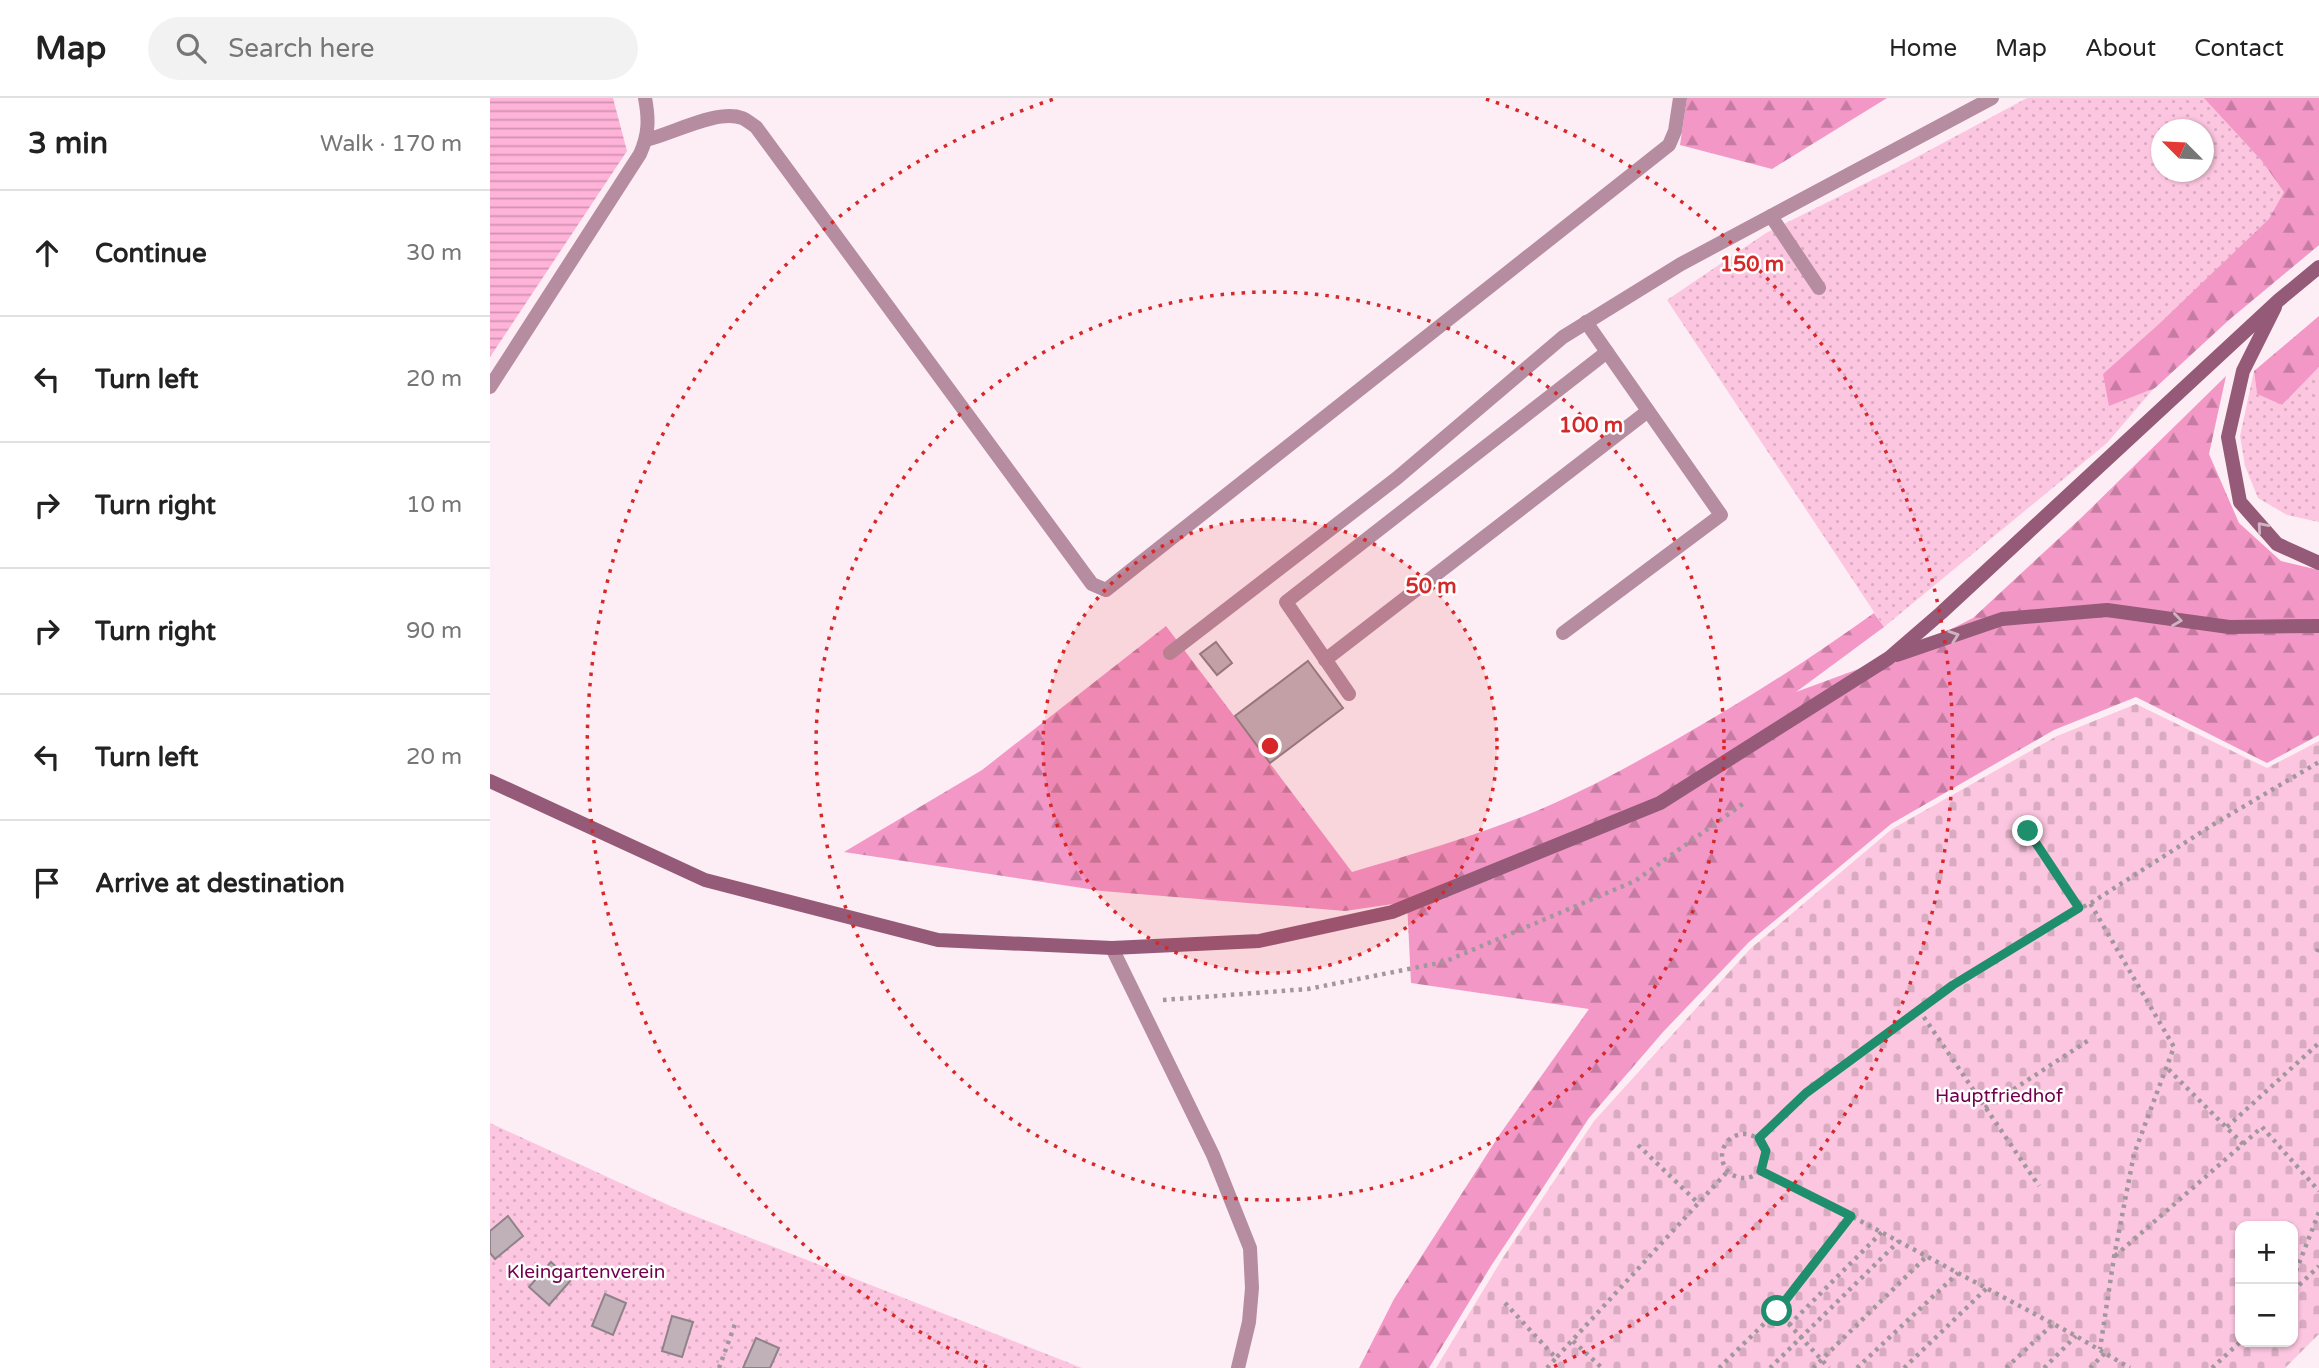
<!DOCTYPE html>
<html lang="en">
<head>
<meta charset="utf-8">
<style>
  :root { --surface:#fff; --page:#f2f2f2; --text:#222; --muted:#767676; --line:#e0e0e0 }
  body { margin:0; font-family:"Varela Round",sans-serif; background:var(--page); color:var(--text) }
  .controls { position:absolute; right:21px; bottom:21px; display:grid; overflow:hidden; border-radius:14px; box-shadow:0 2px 5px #0004 }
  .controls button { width:63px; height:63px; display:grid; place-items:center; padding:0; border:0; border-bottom:2px solid var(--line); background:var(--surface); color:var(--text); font:35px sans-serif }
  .compass { position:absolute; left:1661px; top:21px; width:63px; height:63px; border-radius:50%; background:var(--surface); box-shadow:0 2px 5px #0004; rotate:294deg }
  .stop { position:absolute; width:21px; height:21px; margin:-16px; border:5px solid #1f8e6d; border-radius:50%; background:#fff }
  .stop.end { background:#1f8e6d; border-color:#fff; box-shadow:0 2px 7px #0008 }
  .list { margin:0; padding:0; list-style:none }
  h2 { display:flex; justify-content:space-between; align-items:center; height:91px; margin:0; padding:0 28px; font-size:30px }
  h2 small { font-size:23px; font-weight:400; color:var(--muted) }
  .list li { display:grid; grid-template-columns:46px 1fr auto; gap:21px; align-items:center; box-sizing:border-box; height:126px; padding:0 28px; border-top:2px solid var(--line) }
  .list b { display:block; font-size:26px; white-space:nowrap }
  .list em { font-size:23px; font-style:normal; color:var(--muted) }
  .icon { flex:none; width:38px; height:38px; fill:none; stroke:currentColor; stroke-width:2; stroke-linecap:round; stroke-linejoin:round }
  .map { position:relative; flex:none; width:1829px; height:1270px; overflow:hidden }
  header { display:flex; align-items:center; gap:42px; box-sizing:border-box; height:98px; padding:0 35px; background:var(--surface); border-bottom:2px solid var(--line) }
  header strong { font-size:33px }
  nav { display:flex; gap:38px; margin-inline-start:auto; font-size:24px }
  .search { width:490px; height:63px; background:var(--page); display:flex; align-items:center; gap:18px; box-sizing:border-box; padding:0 24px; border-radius:38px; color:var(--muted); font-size:26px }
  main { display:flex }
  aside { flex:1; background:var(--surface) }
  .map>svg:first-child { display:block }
  .grass { fill:url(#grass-dots); fill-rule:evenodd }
  .forest { fill:url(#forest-firs) }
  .cemetery { fill:url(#cemetery-stones); fill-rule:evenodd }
  .water { fill:url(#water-rules) }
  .building { fill:#c0b1b8; stroke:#8f8288; stroke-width:2 }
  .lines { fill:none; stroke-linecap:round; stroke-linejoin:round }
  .path { stroke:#a1979c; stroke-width:4.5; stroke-dasharray:3.5 5; stroke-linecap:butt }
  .service { stroke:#b58ca0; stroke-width:14 }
  .secondary { stroke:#945a78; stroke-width:14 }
  .oneway { stroke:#cfb5c2 }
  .route { stroke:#1f8e6d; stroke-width:9 }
  .ring { fill:none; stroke:#d62828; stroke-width:3.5; stroke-dasharray:3.5 7 }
  .labels { text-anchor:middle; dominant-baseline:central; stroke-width:5; stroke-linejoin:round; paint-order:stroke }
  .park-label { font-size:19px; fill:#72004c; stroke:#fff }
  .centre { fill:#d62828; stroke:#fff; stroke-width:3.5 }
  .ring-label { font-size:21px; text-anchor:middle; font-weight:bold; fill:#d62828; stroke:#fff; stroke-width:5; stroke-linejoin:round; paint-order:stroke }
</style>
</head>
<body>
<header>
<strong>Map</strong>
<div class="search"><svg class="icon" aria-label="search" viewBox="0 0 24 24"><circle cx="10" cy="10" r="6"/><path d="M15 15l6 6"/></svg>Search here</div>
<nav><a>Home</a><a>Map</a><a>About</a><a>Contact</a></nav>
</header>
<main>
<aside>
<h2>3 min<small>Walk · 170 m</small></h2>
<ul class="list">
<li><svg class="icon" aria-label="ahead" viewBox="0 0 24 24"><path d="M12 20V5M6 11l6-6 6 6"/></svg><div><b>Continue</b></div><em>30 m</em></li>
<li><svg class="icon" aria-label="left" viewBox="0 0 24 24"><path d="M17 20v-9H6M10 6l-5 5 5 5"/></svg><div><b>Turn left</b></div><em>20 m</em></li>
<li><svg class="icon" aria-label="right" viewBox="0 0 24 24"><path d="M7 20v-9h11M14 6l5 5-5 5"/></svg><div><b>Turn right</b></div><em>10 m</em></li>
<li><svg class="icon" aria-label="right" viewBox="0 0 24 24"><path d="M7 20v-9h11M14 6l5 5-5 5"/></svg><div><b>Turn right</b></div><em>90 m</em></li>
<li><svg class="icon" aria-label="left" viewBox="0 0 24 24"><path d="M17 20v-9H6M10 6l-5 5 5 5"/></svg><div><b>Turn left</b></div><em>20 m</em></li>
<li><svg class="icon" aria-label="arrive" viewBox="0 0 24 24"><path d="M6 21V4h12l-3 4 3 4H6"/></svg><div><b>Arrive at destination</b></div></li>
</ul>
</aside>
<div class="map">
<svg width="1829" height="1270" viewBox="0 0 1829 1270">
  <defs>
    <pattern id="grass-dots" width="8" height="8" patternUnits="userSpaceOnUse" patternTransform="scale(1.75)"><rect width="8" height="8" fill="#fcc6e0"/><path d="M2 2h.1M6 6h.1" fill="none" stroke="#d9abc1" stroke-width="1.8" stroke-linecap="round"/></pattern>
    <pattern id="forest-firs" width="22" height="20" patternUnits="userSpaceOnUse" patternTransform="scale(1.75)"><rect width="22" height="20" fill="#f397c6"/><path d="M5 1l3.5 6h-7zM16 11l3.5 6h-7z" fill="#c67ca2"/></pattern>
    <pattern id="cemetery-stones" width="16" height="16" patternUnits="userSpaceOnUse" patternTransform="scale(1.75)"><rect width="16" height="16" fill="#fcc6e0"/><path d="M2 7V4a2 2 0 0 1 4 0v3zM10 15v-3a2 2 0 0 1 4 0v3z" fill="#d9abc1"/></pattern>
    <pattern id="water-rules" width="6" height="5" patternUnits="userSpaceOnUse" patternTransform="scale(1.75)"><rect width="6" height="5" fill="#ffb3d9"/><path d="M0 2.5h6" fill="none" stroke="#d093b1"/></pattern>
  </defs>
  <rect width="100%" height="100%" fill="#fdeef5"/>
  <g class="grass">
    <path d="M1537,0H1829V147L1740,221L1665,289L1617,345L1394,529L1177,202L1276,135L1410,68ZM1672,32H1714V74H1672Z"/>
    <polygon points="1829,269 1829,424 1797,417 1768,400 1755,368 1750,338 1764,273 1767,296 1792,307"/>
    <polygon points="0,1025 187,1111 592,1270 0,1270"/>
  </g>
  <g class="forest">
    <polygon points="1197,0 1397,0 1282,71 1190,47"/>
    <polygon points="1714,0 1829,0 1829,147 1740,221 1665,290 1619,308 1613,276 1669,226 1779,121 1794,94 1772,63"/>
    <polygon points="1829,218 1829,269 1792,307 1767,296 1764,273"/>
    <path d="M1736,278L1719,356L1749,425L1791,463L1829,472V637L1777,665L1646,599L1564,632L1401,726L1259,844L1173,934L1099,1020L1001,1168L939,1270H869L904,1201L1010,1036L1099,911L921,885L917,804L855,813L612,793L354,754L492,672L676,528L862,774C920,757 978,740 1034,718C1085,698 1134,671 1182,644C1252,604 1319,562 1384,515L1394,529L1306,594L1420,552L1483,520L1591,420Z"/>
  </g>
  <path class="cemetery" d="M1646,606L1777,670L1829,643V1236L1795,1270H946L1014,1158L1104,1023L1260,851L1402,731L1567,638ZM1750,1128H1803V1244H1750Z"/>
  <polygon class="water" points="0,0 123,0 137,53 0,259"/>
  <g class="building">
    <polygon points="726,544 742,565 727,577 710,556"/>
    <polygon points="818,563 853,610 780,665 745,618"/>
    <polygon points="18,1118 33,1138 5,1161 0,1155 0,1133"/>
    <polygon points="61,1164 81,1182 59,1207 39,1189"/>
    <polygon points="115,1196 136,1205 123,1237 102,1228"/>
    <polygon points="182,1218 203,1224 192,1259 172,1253"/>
    <polygon points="266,1240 289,1250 280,1270 253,1270"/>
  </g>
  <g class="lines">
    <g class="path">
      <polyline points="1537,733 1589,810"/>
      <polyline points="1601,805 1724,726 1829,664"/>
      <polyline points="1827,854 1829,848"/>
      <polyline points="673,902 818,891 954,864 1145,783 1254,705"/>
      <polyline points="1429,912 1549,1088"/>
      <polyline points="1495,1010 1599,942"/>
      <polyline points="1737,1029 1829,945"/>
      <circle cx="1254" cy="1058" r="22"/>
      <polyline points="1269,1040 1316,995 1463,887 1600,805 1684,949 1644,1056 1624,1159 1610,1251"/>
      <polyline points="1753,1046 1772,1029 1829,1093"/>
      <polyline points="1148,1047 1207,1104"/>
      <polyline points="1271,1073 1361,1118"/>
      <polyline points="1625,1158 1753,1046 1676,969"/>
      <polyline points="1803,1181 1829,1114"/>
      <polyline points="1803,1193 1829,1168"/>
      <polyline points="1015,1205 1066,1260 1237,1074"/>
      <polyline points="1287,1213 1339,1270"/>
      <polyline points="1299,1227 1392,1134"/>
      <polyline points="1083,1243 1112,1270"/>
      <polyline points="229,1270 245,1226"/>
      <polyline points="1057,1270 1066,1260"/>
      <polyline points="1229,1270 1287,1213 1361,1118 1586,1238 1640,1270"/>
      <polyline points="1280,1270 1409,1143"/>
      <polyline points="1323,1270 1437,1158"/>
      <polyline points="1367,1270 1468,1175"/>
      <polyline points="1414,1270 1497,1190"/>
      <polyline points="1516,1270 1563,1226"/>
      <polyline points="1554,1270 1586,1238"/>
      <polyline points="1600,1270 1616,1254"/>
      <polyline points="1722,1270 1750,1244"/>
    </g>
    <g class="service">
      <path d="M156,42C182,36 227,11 252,20C257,22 261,26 266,29L602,486L616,492L1179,47L1185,33L1190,0"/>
      <polyline points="1281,118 1329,190"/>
      <path d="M0,289L150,56C159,36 159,21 155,0"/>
      <polyline points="1073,535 1231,417 1096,224"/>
      <polyline points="680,555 907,380 1073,239 1191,166 1502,0"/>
      <polyline points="835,562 1158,313"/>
      <polyline points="859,596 796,504 1117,254"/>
      <polyline points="622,850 723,1057 760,1150 762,1190 759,1224 748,1270"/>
    </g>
    <g class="secondary">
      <polyline points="1785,209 1753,273 1738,339 1750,404 1787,446 1829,465"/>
      <polyline points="1407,557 1512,521 1617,512 1739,529 1829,528"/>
      <polyline points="0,683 215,782 448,842 622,850 769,843 902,814 1170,705 1399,560 1451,515 1789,202 1829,169"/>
    </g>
  </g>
  <defs><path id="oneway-chevron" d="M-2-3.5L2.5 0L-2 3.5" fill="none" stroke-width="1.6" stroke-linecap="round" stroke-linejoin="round" transform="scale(1.75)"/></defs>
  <g class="oneway">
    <use href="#oneway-chevron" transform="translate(1772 429) rotate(-131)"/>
    <use href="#oneway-chevron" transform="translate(1687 522) rotate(8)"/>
    <use href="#oneway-chevron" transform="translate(1464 538) rotate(-19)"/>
  </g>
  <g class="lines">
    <polyline class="route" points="1287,1213 1361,1118 1271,1073 1276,1053 1269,1040 1316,995 1463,887 1589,810 1538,733"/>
  </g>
  <circle cx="780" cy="648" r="227" fill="#d62828" fill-opacity=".12"/>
  <g class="ring">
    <circle cx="780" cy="648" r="227"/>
    <circle cx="780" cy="648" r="454"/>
    <path d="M497 1269A682 682 0 0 1 564 1M996 1A682 682 0 0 1 1063 1269"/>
  </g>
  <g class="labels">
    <g class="park-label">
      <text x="1509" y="998">Hauptfriedhof</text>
      <text x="96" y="1174">Kleingartenverein</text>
    </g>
  </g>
  <circle cx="780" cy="648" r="10" class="centre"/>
  <g class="ring-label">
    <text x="1262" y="173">150 m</text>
    <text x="1101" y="334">100 m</text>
    <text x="941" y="495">50 m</text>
  </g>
</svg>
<div class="controls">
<button>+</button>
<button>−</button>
</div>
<svg class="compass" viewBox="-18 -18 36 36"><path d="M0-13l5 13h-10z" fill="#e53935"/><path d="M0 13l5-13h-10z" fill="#767676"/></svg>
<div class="stop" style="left:1287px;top:1213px"></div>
<div class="stop end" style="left:1538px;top:733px"></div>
</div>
</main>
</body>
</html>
